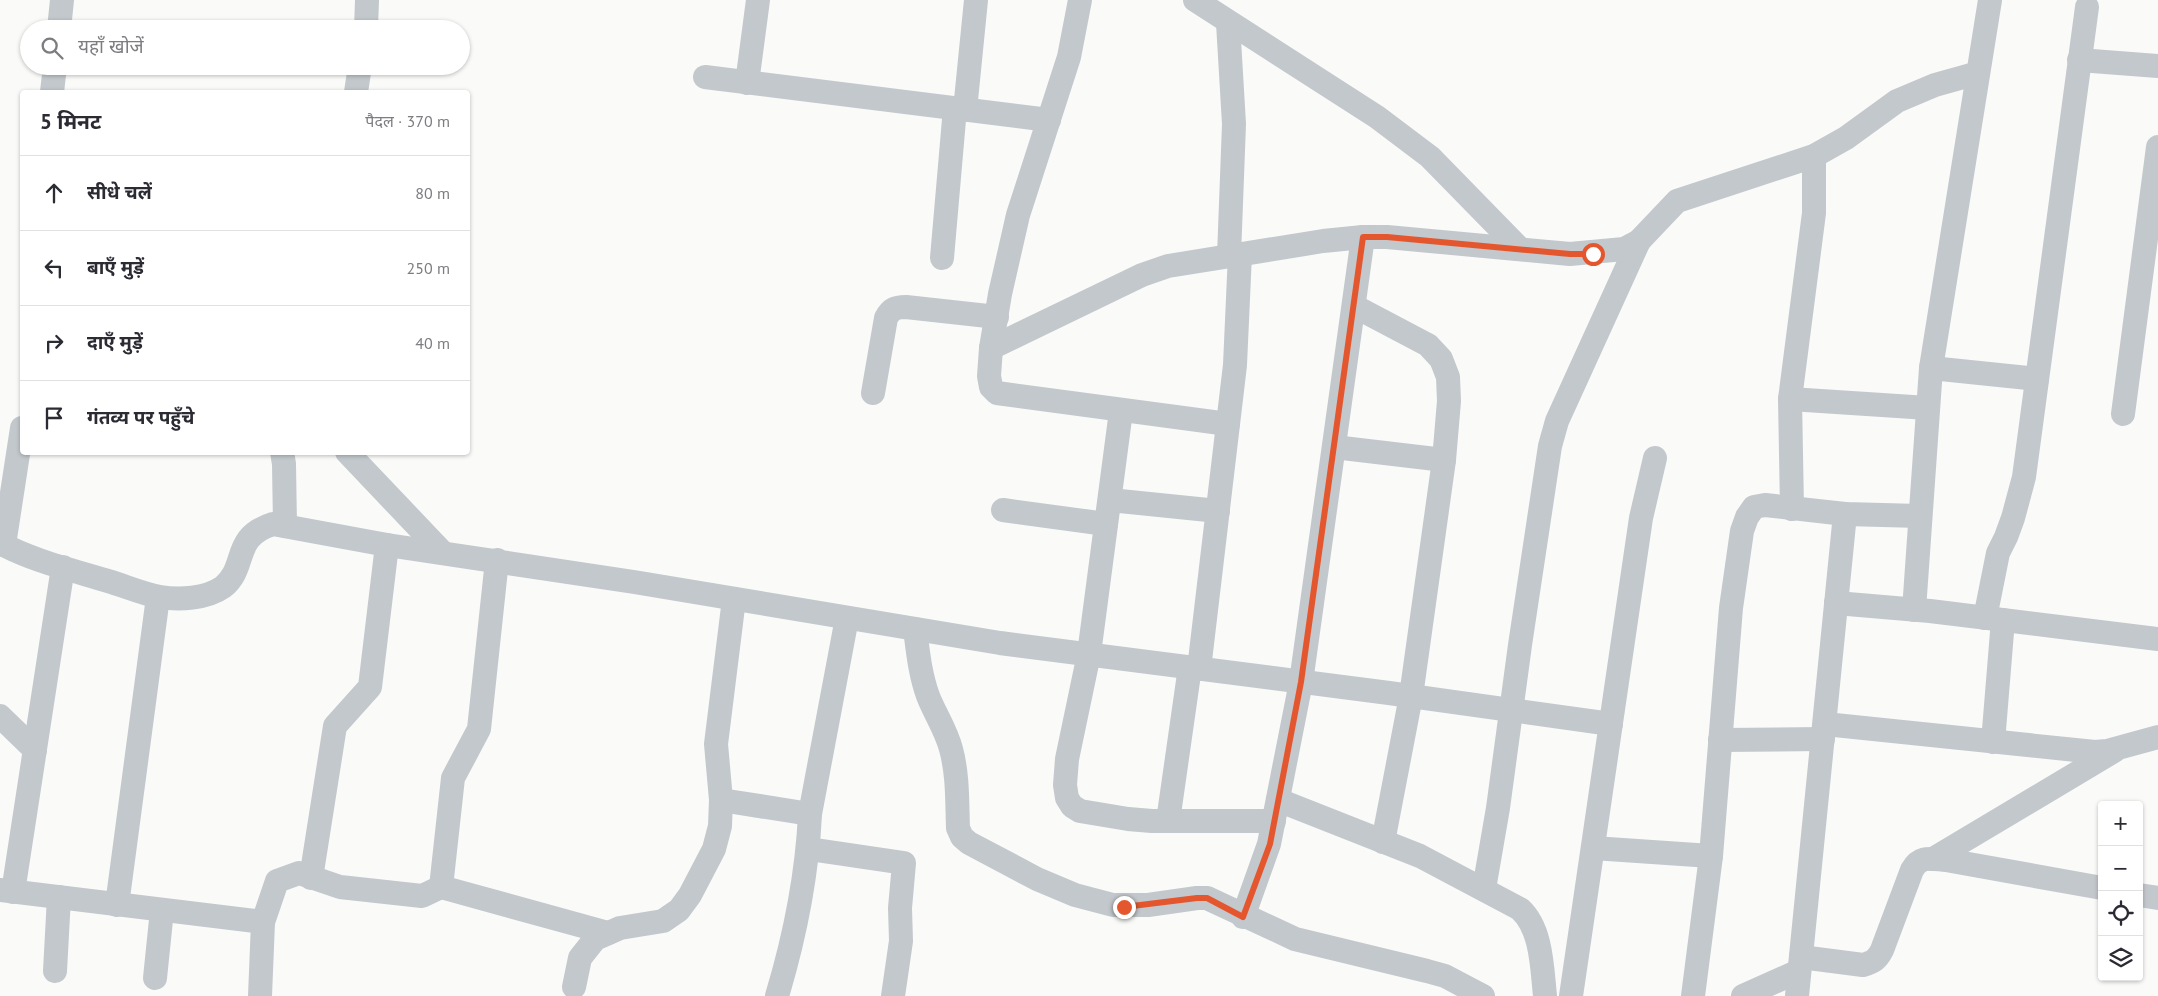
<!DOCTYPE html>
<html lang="hi">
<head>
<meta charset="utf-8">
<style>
  :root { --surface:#fff; --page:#f2f2f3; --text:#2b2b33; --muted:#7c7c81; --line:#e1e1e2 }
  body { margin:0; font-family:"PT Sans","Noto Sans Devanagari",sans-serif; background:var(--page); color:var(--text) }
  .controls { position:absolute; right:15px; bottom:15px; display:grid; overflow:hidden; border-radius:5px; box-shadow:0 1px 4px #0004 }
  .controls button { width:45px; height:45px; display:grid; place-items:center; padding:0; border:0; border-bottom:1px solid var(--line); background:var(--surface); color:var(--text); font:25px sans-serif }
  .stop { position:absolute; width:15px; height:15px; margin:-11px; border:4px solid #e4572e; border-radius:50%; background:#fff }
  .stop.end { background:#e4572e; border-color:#fff; box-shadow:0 1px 5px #0008 }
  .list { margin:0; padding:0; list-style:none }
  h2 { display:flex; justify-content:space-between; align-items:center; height:65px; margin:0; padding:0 20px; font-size:21px }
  h2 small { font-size:16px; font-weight:400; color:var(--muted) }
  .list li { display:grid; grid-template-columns:32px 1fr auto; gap:15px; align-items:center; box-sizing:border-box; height:75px; padding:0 20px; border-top:1px solid var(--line) }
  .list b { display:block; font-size:19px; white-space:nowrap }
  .list em { font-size:16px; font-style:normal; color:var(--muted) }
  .icon { flex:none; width:28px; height:28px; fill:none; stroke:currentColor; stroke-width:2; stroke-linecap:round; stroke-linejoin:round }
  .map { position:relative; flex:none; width:2158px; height:996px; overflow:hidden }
  .search { position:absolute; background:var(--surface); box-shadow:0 1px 4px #0004; left:20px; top:20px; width:450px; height:55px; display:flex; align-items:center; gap:12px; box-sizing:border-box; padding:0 18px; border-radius:28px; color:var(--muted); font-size:19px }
  .panel { position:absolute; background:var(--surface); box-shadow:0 1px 4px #0004; left:20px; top:90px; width:450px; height:365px; border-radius:5px }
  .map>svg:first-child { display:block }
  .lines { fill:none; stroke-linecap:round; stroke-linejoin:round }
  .minor { stroke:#c3c8cc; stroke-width:24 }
  .route { stroke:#e4572e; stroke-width:6 }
</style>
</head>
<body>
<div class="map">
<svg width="2158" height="996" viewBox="0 0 2158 996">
  <rect width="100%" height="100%" fill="#fafaf8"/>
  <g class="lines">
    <g class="minor">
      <polyline points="1080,0 1069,57 1018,215 1000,294 991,348 989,376 991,387 997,393 1228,424"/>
      <polyline points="1195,0 1377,117 1430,157 1520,249"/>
      <polyline points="1228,23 1234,124 1229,256"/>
      <polyline points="59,29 62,0"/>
      <polyline points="366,29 367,0"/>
      <polyline points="2079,60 2158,66"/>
      <polyline points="705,77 1049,120"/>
      <polyline points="747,83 758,0"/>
      <polyline points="52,92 55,66"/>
      <polyline points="356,92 360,66"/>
      <polyline points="965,110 976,0"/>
      <polyline points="942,258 955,108"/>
      <polyline points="1354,306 1428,345 1441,359 1448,377 1449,401 1444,460 1411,696 1383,842"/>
      <polyline points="991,348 1142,275 1168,266 1323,241 1363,237 1387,237 1570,254 1624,249 1639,241 1677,201 1814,156 1846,138 1897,101 1935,85 1978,73"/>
      <polyline points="1931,368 2037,379"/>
      <path d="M873,393L886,318C891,309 895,307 906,307L997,317"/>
      <polyline points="1790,399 1928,408"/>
      <polyline points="1121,411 1089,654 1067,759 1065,785 1067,798 1072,806 1080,811 1128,819 1152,821 1274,821"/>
      <polyline points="2123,414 2158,147"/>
      <polyline points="1334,447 1444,460"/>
      <polyline points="282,452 284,464 285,526"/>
      <polyline points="347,452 443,553"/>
      <polyline points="1110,500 1218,511"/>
      <polyline points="1792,509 1790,399 1814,213 1814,156"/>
      <polyline points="1003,510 1106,524"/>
      <path d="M0,543C33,561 72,570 108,581C125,586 143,594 160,597C179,600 206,599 223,587C248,567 231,537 273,524L387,545L634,582L1000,643L1389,693L1611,724"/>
      <polyline points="4,545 22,428"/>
      <polyline points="497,560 479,729 453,778 441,887 608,933"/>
      <polyline points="734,599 716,744 721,800 810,814 847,618"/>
      <polyline points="1836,603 1930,611 2158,639"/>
      <polyline points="1914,610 1931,368 1990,0"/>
      <polyline points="1985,618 1998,553 2006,537 2013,518 2024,477 2087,7"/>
      <path d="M915,629C918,652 920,674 928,696C935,714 946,730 951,749C958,775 957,801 958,828L962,837L969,843L1037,879L1075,895L1113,905H1148L1197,898H1207L1295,939L1427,971L1445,976L1483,996"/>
      <polyline points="1199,669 1235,365 1240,254"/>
      <polyline points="0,716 35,750"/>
      <polyline points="1825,724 2095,752 2107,751 2158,737"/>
      <polyline points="1720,740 1823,739"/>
      <polyline points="1993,742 2003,620"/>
      <path d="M1278,800L1420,856L1520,909C1542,929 1542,968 1545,996"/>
      <polyline points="1168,821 1190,667"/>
      <polyline points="1593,848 1711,856"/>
      <polyline points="809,849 904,863 900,908 901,941 893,996"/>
      <polyline points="1933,859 2114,751"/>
      <polyline points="311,878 335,726 370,687 387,545"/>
      <polyline points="1484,889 1498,808 1520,645 1550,446 1557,421 1639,241"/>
      <polyline points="0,890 263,922"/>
      <polyline points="13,892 63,567"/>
      <polyline points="2139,895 2158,898"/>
      <polyline points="117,905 158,597"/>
      <polyline points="1243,917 1269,844 1301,682 1363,237"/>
      <path d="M1801,957L1863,965C1873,962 1877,960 1882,950L1912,870C1920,855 1931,859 1946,860L2102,888"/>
      <polyline points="55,971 59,897"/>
      <polyline points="155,978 162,910"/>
      <polyline points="574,987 580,958 595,939 620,928 663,921 679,910 690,895 714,849 720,826 721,800"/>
      <polyline points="260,996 263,922 277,881 299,873 340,887 422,896 441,887"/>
      <path d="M777,996C795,936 807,877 810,814"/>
      <polyline points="1571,996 1641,518 1655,458"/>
      <polyline points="1693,996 1711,856 1731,608 1742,531 1747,517 1754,507 1765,505 1845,514 1920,516"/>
      <polyline points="1743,996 1799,971"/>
      <polyline points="1797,996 1845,514"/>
    </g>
  </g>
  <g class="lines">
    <polyline class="route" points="1124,907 1197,898 1207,898 1243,917 1270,844 1301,682 1363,237 1387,237 1570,254 1593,254"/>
  </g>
</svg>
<div class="controls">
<button>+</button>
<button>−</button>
<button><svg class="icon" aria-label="locate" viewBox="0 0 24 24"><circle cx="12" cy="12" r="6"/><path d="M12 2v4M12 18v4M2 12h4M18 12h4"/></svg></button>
<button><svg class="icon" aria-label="layers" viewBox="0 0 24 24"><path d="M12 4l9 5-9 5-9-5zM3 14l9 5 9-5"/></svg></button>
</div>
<div class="stop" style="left:1593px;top:254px"></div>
<div class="stop end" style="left:1124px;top:907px"></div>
<div class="search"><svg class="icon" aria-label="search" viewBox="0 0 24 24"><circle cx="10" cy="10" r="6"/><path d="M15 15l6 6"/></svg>यहाँ खोजें</div>
<section class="panel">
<h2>5 मिनट<small>पैदल · 370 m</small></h2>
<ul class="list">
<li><svg class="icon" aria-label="ahead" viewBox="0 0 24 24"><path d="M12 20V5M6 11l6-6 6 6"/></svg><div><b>सीधे चलें</b></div><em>80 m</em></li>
<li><svg class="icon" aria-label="left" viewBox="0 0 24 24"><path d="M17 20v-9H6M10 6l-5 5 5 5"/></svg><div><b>बाएँ मुड़ें</b></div><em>250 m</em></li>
<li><svg class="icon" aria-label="right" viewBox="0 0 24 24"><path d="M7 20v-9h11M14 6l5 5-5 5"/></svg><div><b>दाएँ मुड़ें</b></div><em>40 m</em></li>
<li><svg class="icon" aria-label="arrive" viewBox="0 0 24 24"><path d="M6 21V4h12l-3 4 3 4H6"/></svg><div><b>गंतव्य पर पहुँचे</b></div></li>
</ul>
</section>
</div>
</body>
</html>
